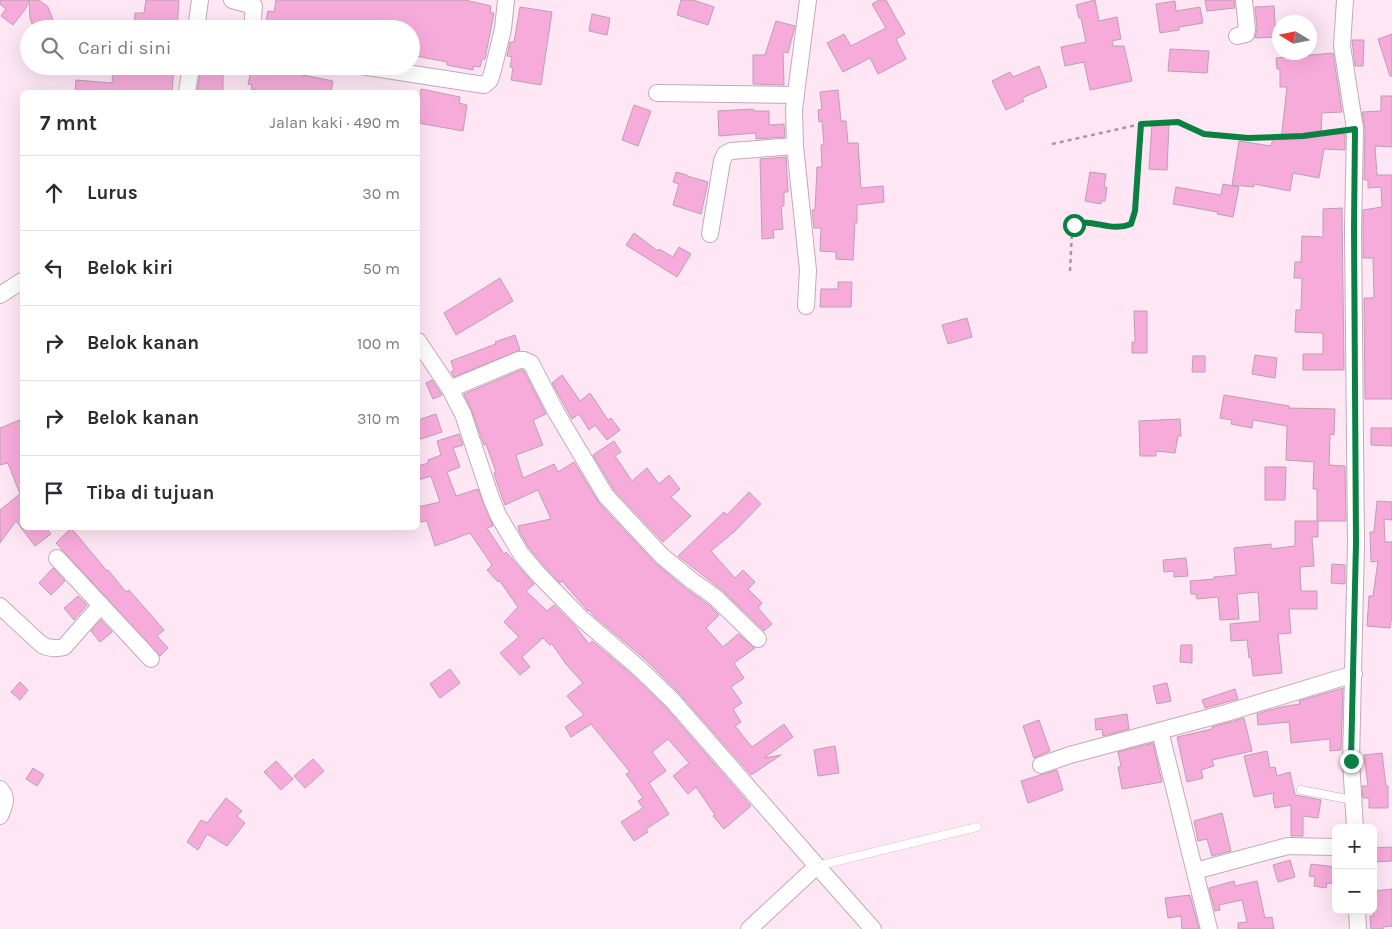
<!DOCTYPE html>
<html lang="id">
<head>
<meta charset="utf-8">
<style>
  :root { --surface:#fff; --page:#f7f7f7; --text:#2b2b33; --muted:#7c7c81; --line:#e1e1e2 }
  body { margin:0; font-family:Karla,sans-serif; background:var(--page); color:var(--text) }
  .controls { position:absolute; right:15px; bottom:15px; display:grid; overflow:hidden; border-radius:8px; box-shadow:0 5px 20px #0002 }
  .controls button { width:45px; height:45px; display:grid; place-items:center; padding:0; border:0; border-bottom:1px solid var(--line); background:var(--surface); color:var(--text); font:25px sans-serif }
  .compass { position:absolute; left:1272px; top:15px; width:45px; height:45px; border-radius:50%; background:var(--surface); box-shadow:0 5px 20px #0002; rotate:280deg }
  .stop { position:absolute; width:15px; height:15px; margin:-11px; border:4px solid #0b8043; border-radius:50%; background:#fff }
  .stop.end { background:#0b8043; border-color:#fff; box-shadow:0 1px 5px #0008 }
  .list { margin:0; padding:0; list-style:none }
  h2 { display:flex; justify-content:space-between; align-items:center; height:65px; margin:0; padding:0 20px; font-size:21px }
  h2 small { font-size:16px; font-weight:400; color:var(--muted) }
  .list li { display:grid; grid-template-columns:32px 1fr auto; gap:15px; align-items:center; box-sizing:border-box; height:75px; padding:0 20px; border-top:1px solid var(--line) }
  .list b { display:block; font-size:19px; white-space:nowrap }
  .list em { font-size:16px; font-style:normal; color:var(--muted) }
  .icon { flex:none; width:28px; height:28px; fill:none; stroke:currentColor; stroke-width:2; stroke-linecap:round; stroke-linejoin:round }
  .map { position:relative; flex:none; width:1392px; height:929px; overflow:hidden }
  .search { position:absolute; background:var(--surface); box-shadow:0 5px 20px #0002; left:20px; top:20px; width:400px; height:55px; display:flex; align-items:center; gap:12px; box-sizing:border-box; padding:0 18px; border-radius:28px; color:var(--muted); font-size:19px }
  .panel { position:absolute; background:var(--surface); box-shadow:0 5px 20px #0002; left:20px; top:90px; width:400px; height:440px; border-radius:8px }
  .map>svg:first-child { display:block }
  .building { fill:#f7abdb; stroke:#bc9fb0 }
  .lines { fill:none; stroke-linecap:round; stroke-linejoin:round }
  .service-casing { stroke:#c5a8b9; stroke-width:9 }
  .minor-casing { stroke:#c5a8b9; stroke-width:18 }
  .path { stroke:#a996a1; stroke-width:2.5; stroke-dasharray:4 4; stroke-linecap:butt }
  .service { stroke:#fff; stroke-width:8 }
  .minor { stroke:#fff; stroke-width:16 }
  .route { stroke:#0b8043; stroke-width:6 }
</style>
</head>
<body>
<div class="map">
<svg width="1392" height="929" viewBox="0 0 1392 929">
  <rect width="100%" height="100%" fill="#ffe6f5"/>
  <g class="building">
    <polygon points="0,0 29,0 26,8 13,25 1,16 6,9 0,4"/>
    <polygon points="29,0 39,0 48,7 55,25 48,29 34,29 30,18"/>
    <polygon points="146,0 179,0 177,29 134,29 135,13 144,13"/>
    <polygon points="276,0 465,0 491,6 490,13 494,13 485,59 482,59 480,67 473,66 473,70 447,65 447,62 411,55 411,29 271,29 271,27 265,26 268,11 274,12"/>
    <polygon points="681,0 693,0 714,7 708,25 677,15"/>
    <polygon points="879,0 886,0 905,34 896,39 906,59 878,74 870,58 843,72 827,43 844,34 851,46 886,28 872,4"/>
    <polygon points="1095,0 1099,21 1117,17 1121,39 1112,41 1113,46 1124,46 1132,81 1090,90 1084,62 1065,66 1061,47 1086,42 1081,18 1079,18 1076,5"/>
    <polygon points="1205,0 1234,0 1235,8 1207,11"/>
    <polygon points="1175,1 1176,11 1200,7 1203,23 1179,27 1179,30 1160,33 1156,4"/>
    <polygon points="1274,6 1276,37 1255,38 1257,29 1255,7"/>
    <polygon points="520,7 552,12 541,85 511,80 513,68 510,67 512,57 507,56 510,42 514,42"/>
    <polygon points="592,14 610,18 607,35 589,31"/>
    <polygon points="776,21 795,26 788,53 783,52 784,85 753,84 753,55 765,55"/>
    <polygon points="1392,34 1392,76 1390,76 1378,39"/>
    <polygon points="1352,40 1364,40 1363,66 1355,66"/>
    <polygon points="1170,49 1209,51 1207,73 1168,71"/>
    <polygon points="1333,53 1342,112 1322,113 1321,133 1345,134 1345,150 1324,149 1319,178 1293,173 1290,191 1254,184 1254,187 1232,185 1239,141 1271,146 1273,138 1281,140 1287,87 1280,87 1280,69 1277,69 1276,58"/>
    <polygon points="113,66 174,66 172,92 75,92 76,80 112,83"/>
    <polygon points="259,66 278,66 277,70 333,81 331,92 260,92 260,91 251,89 252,85 248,84 252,67 259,68"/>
    <polygon points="1039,66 1047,87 1022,98 1024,101 1006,110 992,81 1010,72 1013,77"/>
    <polygon points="223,67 223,92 197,92 201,68"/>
    <polygon points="421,89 460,97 459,103 467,105 463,131 418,123 418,96 420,97"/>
    <polygon points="838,90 841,121 846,121 848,143 858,143 861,188 883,186 884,202 857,205 857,223 855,223 853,260 836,259 836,252 820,251 821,228 814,228 812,210 815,210 817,167 822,167 821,145 824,145 822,121 819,122 818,110 822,109 820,92"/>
    <polygon points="1381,96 1392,96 1392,147 1375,146 1377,175 1392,175 1392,399 1365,399 1364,298 1374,298 1373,258 1363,258 1363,210 1382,207 1381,187 1368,188 1368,180 1364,180 1365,129 1362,112 1381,111"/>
    <polygon points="634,105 651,111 638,146 622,140"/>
    <polygon points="753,109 754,111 769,111 769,125 784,124 785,137 756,139 756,133 719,136 718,111"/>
    <polygon points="1152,123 1169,124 1167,170 1149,169"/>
    <polygon points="786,157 788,192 784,192 784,206 781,206 783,229 773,230 774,238 762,239 760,159"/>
    <polygon points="676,172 687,175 687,176 708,182 701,214 673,205 679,184 673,182"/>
    <polygon points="1090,172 1106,174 1104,187 1107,187 1105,201 1101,201 1101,204 1085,201"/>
    <polygon points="1223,184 1239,187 1233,217 1217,214 1218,212 1173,204 1176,187 1221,195"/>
    <polygon points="1342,208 1344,370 1303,370 1303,354 1323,354 1323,333 1295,332 1296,310 1301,310 1302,278 1294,278 1295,262 1301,262 1302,236 1323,237 1323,209"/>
    <polygon points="634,233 658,251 659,249 673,257 679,247 691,254 677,277 626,245"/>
    <polygon points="500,278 513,301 456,335 444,313"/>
    <polygon points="838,282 852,282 851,307 820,307 821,289 838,289"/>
    <polygon points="1134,311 1147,311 1147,353 1132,353 1132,342 1135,343"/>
    <polygon points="967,318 972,337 948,344 942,325"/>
    <polygon points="515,335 520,350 454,377 451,372 454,370 451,361 493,345 496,344 495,342"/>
    <polygon points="1255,355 1277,358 1275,378 1252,374"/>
    <polygon points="1193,356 1205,356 1205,372 1192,372"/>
    <polygon points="521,370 524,371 546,414 533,420 543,445 516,455 523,478 554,464 558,472 574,462 599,503 655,563 685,588 709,605 719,615 706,628 723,647 738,634 755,648 734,663 744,678 731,687 742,703 733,709 741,722 735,726 752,747 784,724 793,737 764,758 781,755 751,775 679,693 646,660 594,616 589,610 588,611 562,581 560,583 545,567 529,548 519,531 518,526 551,519 538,490 505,505 497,483 494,473 496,472 486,444 484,445 472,411 464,394"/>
    <polygon points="562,375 580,401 590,393 608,420 611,418 620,430 607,440 595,425 589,430 579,414 572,419 552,383"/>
    <polygon points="432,380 442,395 433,399 426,383"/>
    <polygon points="1224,395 1289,406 1289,408 1335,409 1334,435 1330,434 1329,465 1345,466 1346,521 1318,521 1318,537 1312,537 1314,566 1300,567 1301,591 1317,591 1317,609 1289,609 1291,633 1278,634 1282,673 1253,676 1251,657 1249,658 1247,640 1231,641 1230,624 1260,621 1258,592 1237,594 1239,619 1220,620 1218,597 1197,599 1196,594 1191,594 1190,581 1214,579 1214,577 1236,575 1234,548 1271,544 1271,549 1295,546 1295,521 1317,521 1317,489 1313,489 1314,462 1286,460 1287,426 1253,420 1252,428 1231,424 1232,420 1220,418"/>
    <polygon points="436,414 442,432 418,440 418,420"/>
    <polygon points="22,419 22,528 46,528 51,534 35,546 16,521 0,543 0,510 20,494 8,463 0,465 0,428"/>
    <polygon points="1180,419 1181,436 1178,436 1175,453 1156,451 1156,456 1140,456 1139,421"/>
    <polygon points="1371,428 1392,428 1392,446 1371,445"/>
    <polygon points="459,434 463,445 453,448 460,467 447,472 456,496 478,489 493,526 487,528 504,554 506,552 534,584 526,591 547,611 554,605 575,626 589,644 592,641 632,675 665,707 751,806 724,829 713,816 715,815 696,787 688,794 673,776 689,763 668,739 652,752 666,771 649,783 669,814 646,829 648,832 634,841 621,822 643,808 638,801 643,798 626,774 630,772 591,724 571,737 565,727 584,715 567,696 583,683 566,664 552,644 550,645 543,638 522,657 530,667 520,675 500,653 519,637 504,622 518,607 499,580 498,582 487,570 492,565 470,533 435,546 427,521 420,522 418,512 418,507 440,502 431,476 418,480 418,466 428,463 428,460 441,455 437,441"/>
    <polygon points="614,441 621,452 615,456 632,481 647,468 659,484 669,475 680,489 671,497 691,516 663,542 614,490 593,455"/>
    <polygon points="1265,467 1286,467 1285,500 1265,500"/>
    <polygon points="749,492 761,504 735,531 711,551 735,578 743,570 755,582 748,589 762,603 758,608 772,624 764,631 722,590 678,556 724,512 727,515"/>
    <polygon points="1377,501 1392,502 1392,520 1384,519 1385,542 1392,542 1392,620 1391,620 1390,628 1367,626 1369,596 1373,596 1378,561 1371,562 1370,532 1374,532"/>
    <polygon points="71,528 107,571 108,570 126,592 129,590 164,630 157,636 168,648 160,656 56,543"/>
    <polygon points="1186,558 1188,576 1174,577 1174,571 1164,572 1163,560"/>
    <polygon points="1332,564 1345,565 1345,584 1331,583"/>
    <polygon points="53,568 65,581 51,595 39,583"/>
    <polygon points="78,596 87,605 74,620 64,608"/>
    <polygon points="101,620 112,632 100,642 91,631"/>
    <polygon points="1181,645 1192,645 1192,663 1180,662"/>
    <polygon points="450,669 460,683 440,698 430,684"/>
    <polygon points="20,682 28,690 20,700 11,692"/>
    <polygon points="1167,683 1171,701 1157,704 1153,686"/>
    <polygon points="1343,688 1341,750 1330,751 1330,739 1291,743 1289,722 1258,725 1257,714 1281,707 1300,704 1299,701"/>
    <polygon points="1235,689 1238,699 1205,708 1202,700"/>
    <polygon points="1127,714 1129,729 1103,736 1102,729 1096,730 1095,719"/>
    <polygon points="1244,718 1252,751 1212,760 1214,766 1201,770 1203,778 1187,782 1177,737 1212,729 1212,727"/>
    <polygon points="1039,720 1050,751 1034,758 1023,726"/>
    <polygon points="1153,743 1162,782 1122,789 1118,767 1121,766 1118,752"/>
    <polygon points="835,746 839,773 818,776 814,750"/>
    <polygon points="1267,751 1270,768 1275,767 1277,776 1290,772 1295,795 1321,800 1318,818 1303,816 1303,836 1291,836 1291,805 1275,808 1273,798 1274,793 1254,797 1244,756"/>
    <polygon points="1382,753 1386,786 1388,786 1388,808 1369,808 1369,798 1363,798 1362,786 1368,786 1364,755"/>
    <polygon points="313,759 324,771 305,788 294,776"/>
    <polygon points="276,761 293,779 281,790 264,772"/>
    <polygon points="33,768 44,775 37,786 26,779"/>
    <polygon points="1057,770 1063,790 1028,803 1021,781"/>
    <polygon points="226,798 242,811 237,816 245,823 227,846 207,834 198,850 187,842 201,820 207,823"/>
    <polygon points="1222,813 1231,851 1212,856 1207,839 1198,841 1194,821"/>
    <polygon points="1392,847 1392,861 1373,862 1373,848"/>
    <polygon points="1290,860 1295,877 1278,882 1273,865"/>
    <polygon points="1311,864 1336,867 1336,884 1327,883 1326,888 1314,886 1315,877 1309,876"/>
    <polygon points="1234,881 1235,886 1257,881 1265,918 1272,917 1274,929 1238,929 1238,923 1247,922 1242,900 1219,905 1220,910 1215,911 1209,888"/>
    <polygon points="1392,889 1392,926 1383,927 1383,929 1371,929 1370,916 1373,916 1374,891"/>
    <polygon points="1190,895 1199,929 1182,929 1181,916 1168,918 1165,898"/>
  </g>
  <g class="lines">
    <g class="service-casing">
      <g id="service">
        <polyline points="1301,790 1352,800"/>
        <polyline points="817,866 977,827"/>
      </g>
    </g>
    <g class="minor-casing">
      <g id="minor">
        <polyline points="232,0 254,6 252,29"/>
        <polyline points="1345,0 1342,46 1355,129 1353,229 1356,543 1351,761 1355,828"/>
        <polyline points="196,29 200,0"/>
        <polyline points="1237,36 1246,34 1247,30 1244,0"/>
        <polyline points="361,66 484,85 490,80 493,70 503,29 506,0"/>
        <polyline points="187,92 191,66"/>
        <polyline points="657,93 796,95"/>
        <polyline points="710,234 722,161 725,154 731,151 795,146"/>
        <polyline points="0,295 22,281"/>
        <polyline points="806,306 808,270 795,146 794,109 808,0"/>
        <polyline points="418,341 450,389 463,414 491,498 498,515 521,554 538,574 581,618 639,668 672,700 817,866 749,929"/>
        <polyline points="450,389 519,360 524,360 531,363 556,412 606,496 662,556 691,580 715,597 758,639"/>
        <polyline points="57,558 151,659"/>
        <path d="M0,606L42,645C50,649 56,649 64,647L101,605"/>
        <polyline points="1160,731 1209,929"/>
        <polyline points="1041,765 1070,755 1226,713 1354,674"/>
        <path d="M0,789C9,798 4,806 0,816"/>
        <polyline points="817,866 873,929"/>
        <polyline points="1195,871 1288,846 1336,847"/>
        <polyline points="1357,910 1358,929"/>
      </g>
    </g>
    <g class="path">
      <path d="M1052,144L1141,124C1153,123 1169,120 1180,123C1188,126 1196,132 1205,134C1249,143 1296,137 1340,131"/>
      <path d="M1070,271L1072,231L1074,225C1091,216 1110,233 1131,224L1135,211L1141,124"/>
    </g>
    <use href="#service" class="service"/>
    <use href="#minor" class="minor"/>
  </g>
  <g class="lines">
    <path class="route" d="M1074,225C1091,217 1110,233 1131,224L1135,211L1141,124L1178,122L1204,134L1248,138L1303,136L1355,129L1354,229L1356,543L1351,761"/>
  </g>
</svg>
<div class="controls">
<button>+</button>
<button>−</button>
</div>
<svg class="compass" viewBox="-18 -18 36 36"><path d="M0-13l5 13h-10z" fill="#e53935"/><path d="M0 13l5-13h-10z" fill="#7c7c81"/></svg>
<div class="stop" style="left:1074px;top:225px"></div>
<div class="stop end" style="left:1351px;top:761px"></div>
<div class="search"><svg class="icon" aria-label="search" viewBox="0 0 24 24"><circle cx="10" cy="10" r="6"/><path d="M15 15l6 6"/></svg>Cari di sini</div>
<section class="panel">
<h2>7 mnt<small>Jalan kaki · 490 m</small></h2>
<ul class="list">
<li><svg class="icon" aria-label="ahead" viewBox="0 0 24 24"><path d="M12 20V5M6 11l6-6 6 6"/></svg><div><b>Lurus</b></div><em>30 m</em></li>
<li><svg class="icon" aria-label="left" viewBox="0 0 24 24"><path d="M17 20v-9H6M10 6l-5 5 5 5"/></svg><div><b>Belok kiri</b></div><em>50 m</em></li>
<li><svg class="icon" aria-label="right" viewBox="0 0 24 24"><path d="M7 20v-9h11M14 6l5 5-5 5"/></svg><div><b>Belok kanan</b></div><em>100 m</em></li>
<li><svg class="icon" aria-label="right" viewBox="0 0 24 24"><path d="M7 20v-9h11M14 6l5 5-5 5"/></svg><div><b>Belok kanan</b></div><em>310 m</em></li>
<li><svg class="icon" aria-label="arrive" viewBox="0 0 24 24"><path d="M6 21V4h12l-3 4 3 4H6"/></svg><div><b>Tiba di tujuan</b></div></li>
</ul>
</section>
</div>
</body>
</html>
